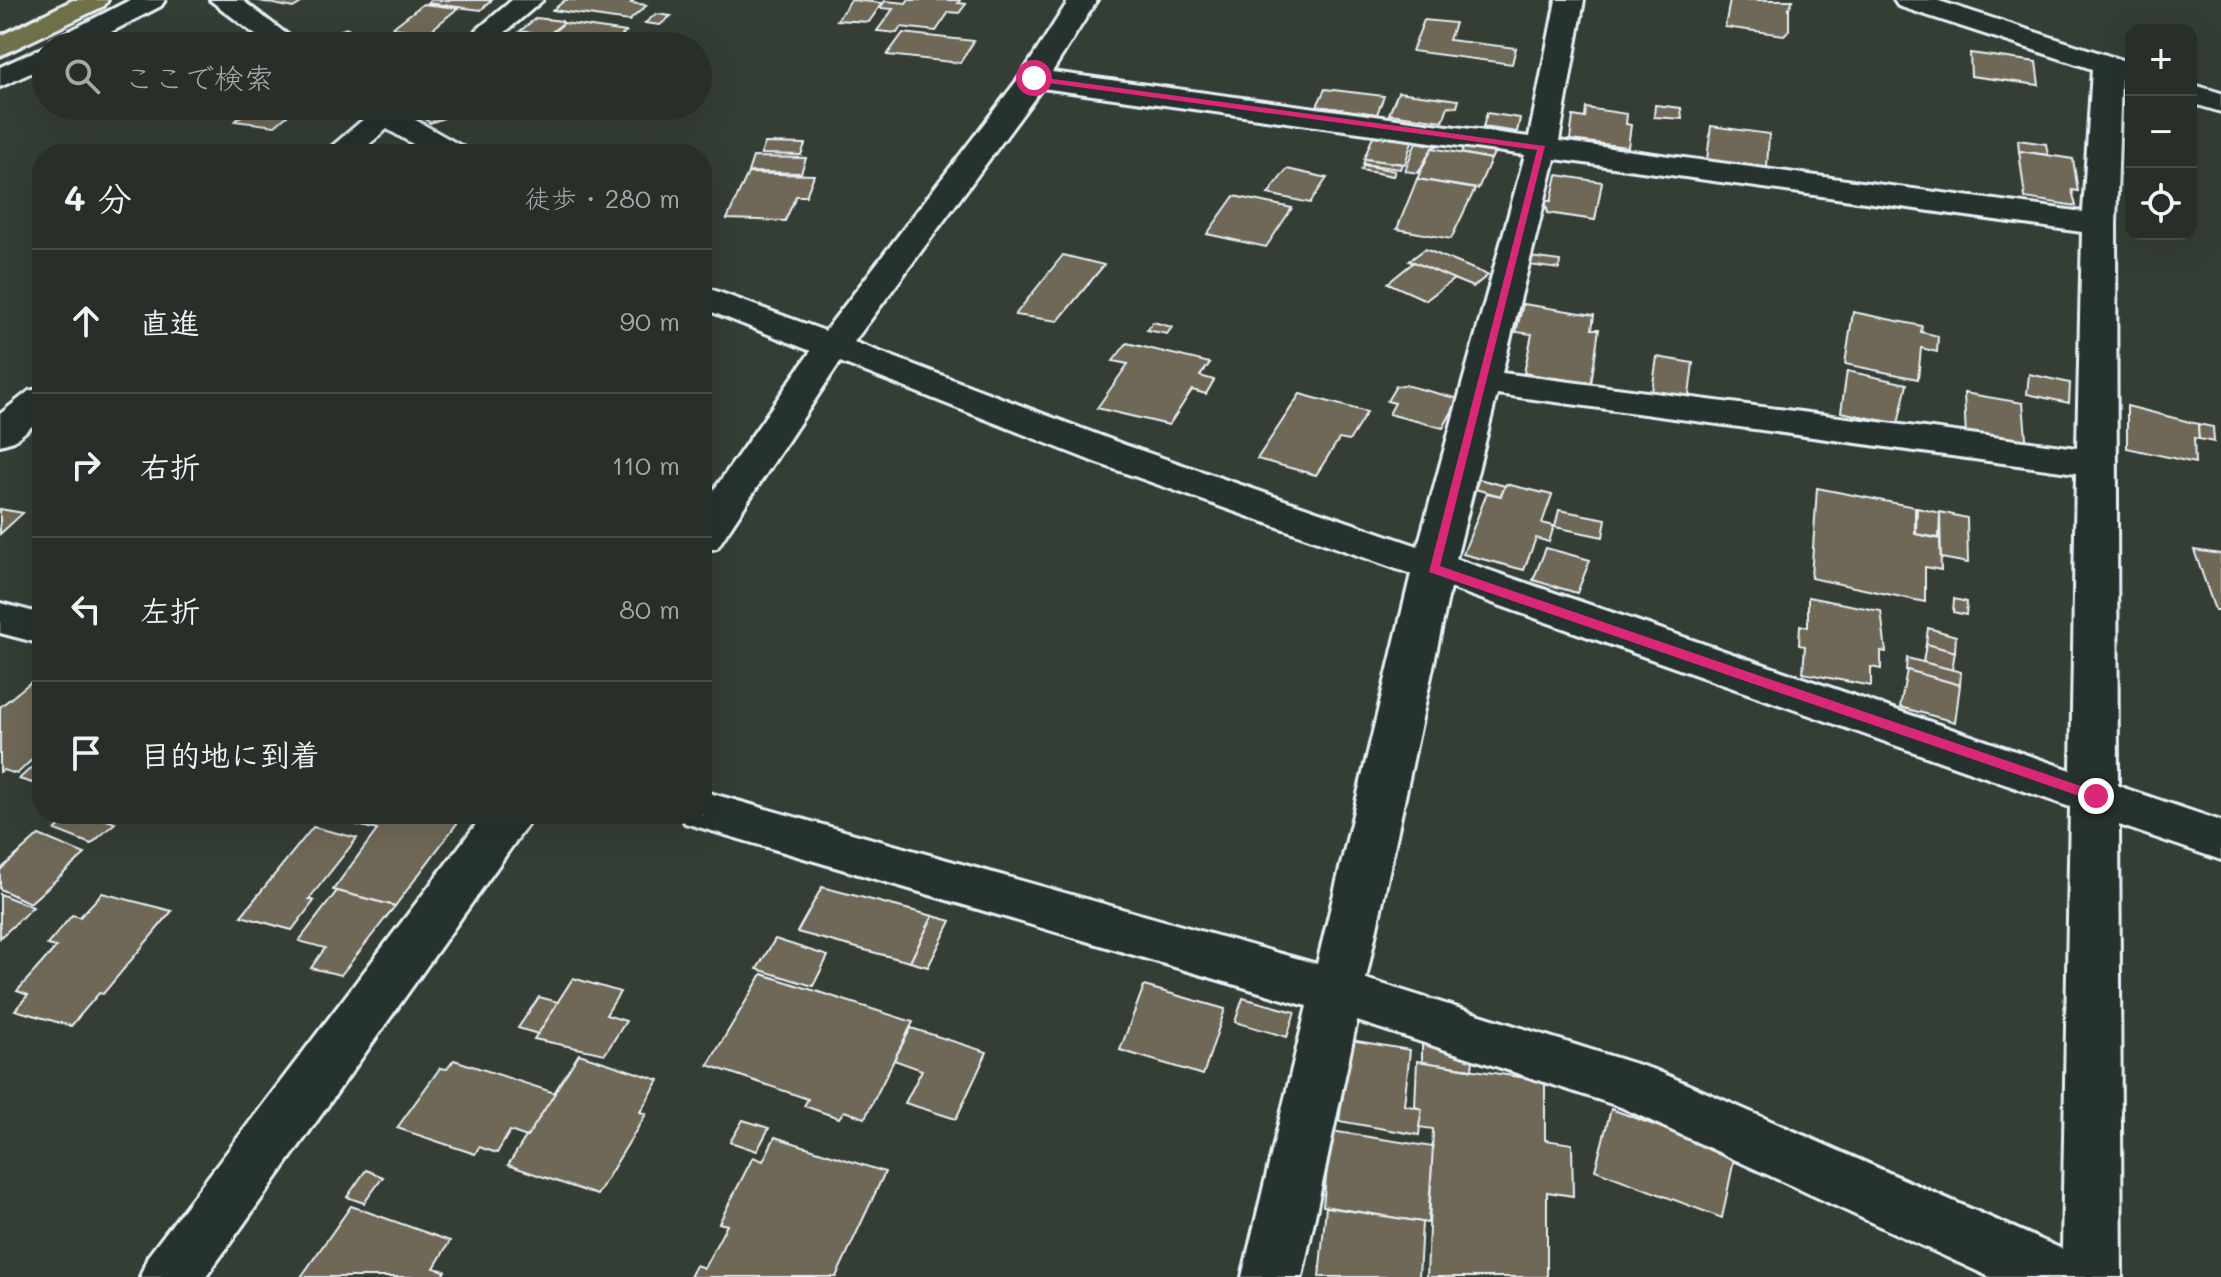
<!DOCTYPE html>
<html lang="ja">
<head>
<meta charset="utf-8">
<style>
  :root { --surface:#282e28; --page:#303630; --text:#f1f3f6; --muted:#a5a8a8; --line:#444a45 }
  body { margin:0; font-family:Mali,"Klee One",sans-serif; background:var(--page); color:var(--text) }
  .controls { position:absolute; right:24px; top:24px; display:grid; overflow:hidden; border-radius:16px; box-shadow:0 8px 32px #0002 }
  .controls button { width:72px; height:72px; display:grid; place-items:center; padding:0; border:0; border-bottom:2px solid var(--line); background:var(--surface); color:var(--text); font:40px sans-serif }
  .stop { position:absolute; width:24px; height:24px; margin:-18px; border:6px solid #db2777; border-radius:50%; background:#fff }
  .stop.end { background:#db2777; border-color:#fff; box-shadow:0 2px 8px #0008 }
  .list { margin:0; padding:0; list-style:none }
  h2 { display:flex; justify-content:space-between; align-items:center; height:104px; margin:0; padding:0 32px; font-size:34px }
  h2 small { font-size:26px; font-weight:400; color:var(--muted) }
  .list li { display:grid; grid-template-columns:52px 1fr auto; gap:24px; align-items:center; box-sizing:border-box; height:144px; padding:0 32px; border-top:2px solid var(--line) }
  .list b { display:block; font-size:30px; white-space:nowrap }
  .list em { font-size:26px; font-style:normal; color:var(--muted) }
  .icon { flex:none; width:44px; height:44px; fill:none; stroke:currentColor; stroke-width:2; stroke-linecap:round; stroke-linejoin:round }
  .map { position:relative; flex:none; width:2221px; height:1277px; overflow:hidden }
  .search { position:absolute; background:var(--surface); box-shadow:0 8px 32px #0002; left:32px; top:32px; width:680px; height:88px; display:flex; align-items:center; gap:20px; box-sizing:border-box; padding:0 28px; border-radius:44px; color:var(--muted); font-size:30px }
  .panel { position:absolute; background:var(--surface); box-shadow:0 8px 32px #0002; left:32px; top:144px; width:680px; height:680px; border-radius:32px }
  .map>svg:first-child { display:block }
  .building { fill:#6f6857; stroke:#e8f1f8; stroke-width:2 }
  .lines { fill:none; stroke-linecap:round; stroke-linejoin:round }
  .minor-casing { stroke:#e8f1f8; stroke-width:6 }
  .highway-casing { stroke:#e8f1f8; stroke-width:6 }
  .minor { fill:#26332d; fill-rule:evenodd }
  .highway { fill:#70704a; fill-rule:evenodd }
  .route { fill:#db2777 }
</style>
</head>
<body>
<div class="map">
<svg width="2221" height="1277" viewBox="0 0 2221 1277">
  <rect width="100%" height="100%" fill="#353e35"/>
  <filter id="ink" filterUnits="userSpaceOnUse"><feTurbulence type="fractalNoise" baseFrequency=".0125" numOctaves="2"/><feDisplacementMap in="SourceGraphic" scale="16" xChannelSelector="R" yChannelSelector="G"/><feConvolveMatrix kernelMatrix="1 2 1 2 8 2 1 2 1" color-interpolation-filters="sRGB"/></filter>
  <g filter="url(#ink)">
    <g class="building">
      <polygon points="255,0 306,0 293,8"/>
      <polygon points="431,0 492,0 481,10 427,3"/>
      <polygon points="565,0 634,0 631,3 647,5 629,21 553,10"/>
      <polygon points="851,0 882,3 869,22 837,20"/>
      <polygon points="908,0 960,0 958,3 966,4 959,13 949,12 936,31 901,27 897,33 877,31 893,9 880,8 885,1 906,3"/>
      <polygon points="1730,0 1793,0 1789,8 1789,30 1784,35 1725,27"/>
      <polygon points="423,4 458,8 429,32 392,28"/>
      <polygon points="656,14 671,16 660,25 645,23"/>
      <polygon points="536,18 562,21 563,23 549,34 553,36 520,31"/>
      <polygon points="1424,20 1455,23 1449,40 1516,48 1512,64 1412,51"/>
      <polygon points="564,23 626,32 610,46 545,46 565,36 551,34"/>
      <polygon points="347,28 369,42 359,46 318,46 310,40"/>
      <polygon points="391,31 426,37 414,46 371,46"/>
      <polygon points="436,32 465,35 452,46 418,46"/>
      <polygon points="903,33 937,37 974,41 960,63 887,55"/>
      <polygon points="1970,53 2036,62 2039,85 1971,76"/>
      <polygon points="1325,89 1384,96 1377,114 1317,106"/>
      <polygon points="1398,92 1459,100 1457,107 1448,106 1443,121 1389,114"/>
      <polygon points="1655,105 1681,108 1682,119 1654,117"/>
      <polygon points="254,106 299,106 275,126 235,121"/>
      <polygon points="408,106 440,106 452,115 430,123"/>
      <polygon points="1586,108 1627,114 1626,124 1631,125 1628,147 1570,140 1573,116 1585,118"/>
      <polygon points="1487,113 1520,118 1517,132 1483,127"/>
      <polygon points="1711,126 1769,134 1767,168 1707,160"/>
      <polygon points="1373,136 1412,141 1405,164 1364,159"/>
      <polygon points="2018,140 2046,144 2048,155 2019,151"/>
      <polygon points="1416,142 1437,146 1432,148 1418,173 1405,171"/>
      <polygon points="765,143 805,144 801,155 761,154"/>
      <polygon points="1464,147 1494,153 1491,159 1461,153"/>
      <polygon points="1432,148 1491,159 1478,189 1417,179"/>
      <polygon points="2019,151 2073,159 2078,191 2072,190 2076,206 2025,198"/>
      <polygon points="753,157 806,158 801,173 748,172"/>
      <polygon points="1365,159 1402,164 1400,169 1363,164"/>
      <polygon points="1364,165 1395,171 1393,176 1361,170"/>
      <polygon points="1287,169 1327,178 1310,203 1268,194"/>
      <polygon points="748,173 814,175 806,196 796,196 785,221 727,219"/>
      <polygon points="1557,175 1602,182 1595,220 1548,213 1545,200 1551,201"/>
      <polygon points="1417,179 1475,189 1451,239 1397,229"/>
      <polygon points="1234,196 1292,208 1266,247 1207,234"/>
      <polygon points="1425,249 1488,275 1473,287 1409,261"/>
      <polygon points="1063,255 1104,265 1058,321 1015,315"/>
      <polygon points="1530,257 1560,261 1559,269 1528,265"/>
      <polygon points="1414,262 1454,279 1426,300 1388,283"/>
      <polygon points="1523,304 1594,315 1592,329 1599,329 1591,384 1524,373 1532,334 1516,332"/>
      <polygon points="1853,312 1922,326 1921,332 1938,336 1937,352 1921,348 1918,379 1845,364"/>
      <polygon points="1153,322 1172,327 1167,334 1147,330"/>
      <polygon points="1127,343 1210,363 1200,376 1214,380 1206,394 1192,390 1169,425 1097,408 1128,364 1113,361"/>
      <polygon points="1657,357 1693,363 1688,404 1651,398"/>
      <polygon points="1847,371 1907,384 1898,424 1841,412"/>
      <polygon points="2029,374 2070,383 2069,403 2027,394"/>
      <polygon points="1405,385 1459,399 1443,428 1389,414 1395,403 1387,401 1396,386"/>
      <polygon points="1964,393 2023,403 2027,449 1966,438"/>
      <polygon points="1300,394 1367,412 1349,441 1339,439 1316,475 1257,459"/>
      <polygon points="2127,406 2198,424 2199,439 2194,438 2195,463 2127,448"/>
      <polygon points="2198,424 2213,427 2214,442 2199,439"/>
      <polygon points="1479,479 1505,486 1501,496 1475,489"/>
      <polygon points="1506,484 1552,495 1542,523 1554,526 1549,542 1536,538 1524,570 1463,554 1487,493 1501,496"/>
      <polygon points="1817,488 1915,507 1915,534 1940,539 1941,570 1925,567 1925,602 1811,578"/>
      <polygon points="1917,508 1940,513 1939,538 1916,534"/>
      <polygon points="0,509 23,513 0,534"/>
      <polygon points="1559,510 1606,519 1603,537 1555,527"/>
      <polygon points="1940,512 1967,518 1968,563 1941,558"/>
      <polygon points="1546,548 1590,560 1577,593 1533,580"/>
      <polygon points="2194,550 2221,554 2221,610 2215,610"/>
      <polygon points="1808,597 1881,611 1886,652 1881,651 1881,669 1871,667 1871,686 1803,673 1805,646 1799,645 1800,625 1808,627"/>
      <polygon points="1954,599 1967,602 1966,615 1953,612"/>
      <polygon points="1928,628 1956,636 1955,652 1926,644"/>
      <polygon points="1926,644 1955,652 1952,670 1923,662"/>
      <polygon points="1907,658 1961,672 1960,685 1906,670"/>
      <polygon points="1907,670 1960,685 1955,722 1900,707"/>
      <polygon points="32,681 42,684 42,750 17,774 3,770 0,772 0,707"/>
      <polygon points="34,765 42,767 42,778 36,784 19,779"/>
      <polygon points="73,814 90,814 115,823 91,844 55,830"/>
      <polygon points="366,814 464,814 395,906 333,890 377,830 357,825"/>
      <polygon points="313,827 357,838 309,899 314,901 292,930 241,916"/>
      <polygon points="39,835 85,854 30,903 0,889 0,870"/>
      <polygon points="822,887 933,916 910,962 797,932"/>
      <polygon points="337,891 395,906 341,975 311,968 325,948 299,941"/>
      <polygon points="102,893 172,911 103,994 99,993 71,1026 15,1010 28,995 17,991 56,947 47,945 72,915 80,917"/>
      <polygon points="0,894 33,907 0,938"/>
      <polygon points="933,916 951,921 928,967 910,962"/>
      <polygon points="775,939 828,956 813,986 757,969"/>
      <polygon points="762,974 913,1022 865,1118 844,1111 839,1118 804,1106 808,1099 708,1065"/>
      <polygon points="573,978 620,992 606,1015 626,1021 605,1054 534,1039"/>
      <polygon points="1144,986 1225,1009 1203,1075 1120,1050"/>
      <polygon points="539,997 558,1002 538,1034 518,1028"/>
      <polygon points="1243,998 1295,1012 1287,1037 1235,1022"/>
      <polygon points="911,1028 987,1052 956,1119 905,1103 922,1070 894,1060"/>
      <polygon points="1351,1040 1410,1050 1404,1105 1422,1109 1419,1135 1339,1121"/>
      <polygon points="1422,1044 1474,1051 1472,1069 1422,1062"/>
      <polygon points="579,1054 659,1080 640,1112 646,1114 597,1195 508,1165"/>
      <polygon points="454,1060 555,1093 527,1137 510,1131 497,1153 479,1147 475,1154 397,1128 440,1068 447,1069"/>
      <polygon points="1417,1061 1545,1081 1545,1140 1572,1144 1573,1196 1547,1192 1547,1277 1427,1277 1433,1129 1419,1127 1422,1109 1415,1107"/>
      <polygon points="1611,1109 1735,1155 1722,1218 1595,1170"/>
      <polygon points="743,1120 769,1128 757,1151 730,1142"/>
      <polygon points="1331,1131 1433,1147 1428,1223 1323,1206"/>
      <polygon points="775,1137 885,1172 836,1277 690,1277 696,1265 704,1268 727,1225 719,1223 753,1157 763,1161"/>
      <polygon points="366,1170 383,1177 364,1203 347,1197"/>
      <polygon points="351,1206 450,1241 434,1268 445,1271 442,1277 301,1277"/>
      <polygon points="1326,1207 1422,1222 1419,1277 1319,1277"/>
    </g>
    <g class="lines">
      <g class="minor-casing">
        <g id="minor">
          <polygon points="130,0 165,0 161,6 84,46 48,46 52,40"/>
          <polygon points="210,0 242,0 302,46 270,46"/>
          <polygon points="512,0 543,0 489,46 458,46"/>
          <path d="M1069,0H1097L1052,72L1529,137L1556,0H1584L1559,141L2083,212L2092,69L1898,6L1894,0H1936L2131,63V81L2121,78L2116,224L2118,786L2221,821V860L2119,825L2122,1277H1990L1621,1107L1357,1021L1302,1277H1242L1307,1006L685,823L680,814H702V791L1317,964L1411,574L1097,463L840,362L717,548L702,551V507L811,351L702,308V286L825,331L1022,74ZM1042,88L1525,155L1418,546L1125,445L854,342ZM1555,159L2082,232L2077,448L1502,373ZM1497,394L2076,473L2071,770L1456,559ZM1450,588L2070,807L2062,1249L1655,1070L1366,979Z"/>
          <polygon points="46,46 46,66 0,87 0,67"/>
          <polygon points="2191,84 2221,93 2221,112 2191,103"/>
          <polygon points="354,106 412,106 405,114 463,147 468,154 430,154 387,129 358,154 323,154 366,117"/>
          <polygon points="42,388 42,418 14,441 0,445 0,414 29,391"/>
          <polygon points="0,603 42,614 42,644 0,633"/>
          <polygon points="484,814 535,814 206,1277 140,1277 148,1256"/>
        </g>
      </g>
      <g class="highway-casing">
        <polygon id="highway" points="73,0 108,0 104,6 0,56 0,36"/>
      </g>
      <use href="#minor" class="minor"/>
      <use href="#highway" class="highway"/>
    </g>
  </g>
  <polygon class="route" points="1031,76 1545,146 1440,566 2101,793 2101,800 2091,800 1429,572 1537,150 1034,81"/>
</svg>
<div class="controls">
<button>+</button>
<button>−</button>
<button><svg class="icon" aria-label="locate" viewBox="0 0 24 24"><circle cx="12" cy="12" r="6"/><path d="M12 2v4M12 18v4M2 12h4M18 12h4"/></svg></button>
</div>
<div class="stop" style="left:1034px;top:78px"></div>
<div class="stop end" style="left:2096px;top:796px"></div>
<div class="search"><svg class="icon" aria-label="search" viewBox="0 0 24 24"><circle cx="10" cy="10" r="6"/><path d="M15 15l6 6"/></svg>ここで検索</div>
<section class="panel">
<h2>4 分<small>徒歩 · 280 m</small></h2>
<ul class="list">
<li><svg class="icon" aria-label="ahead" viewBox="0 0 24 24"><path d="M12 20V5M6 11l6-6 6 6"/></svg><div><b>直進</b></div><em>90 m</em></li>
<li><svg class="icon" aria-label="right" viewBox="0 0 24 24"><path d="M7 20v-9h11M14 6l5 5-5 5"/></svg><div><b>右折</b></div><em>110 m</em></li>
<li><svg class="icon" aria-label="left" viewBox="0 0 24 24"><path d="M17 20v-9H6M10 6l-5 5 5 5"/></svg><div><b>左折</b></div><em>80 m</em></li>
<li><svg class="icon" aria-label="arrive" viewBox="0 0 24 24"><path d="M6 21V4h12l-3 4 3 4H6"/></svg><div><b>目的地に到着</b></div></li>
</ul>
</section>
</div>
</body>
</html>
